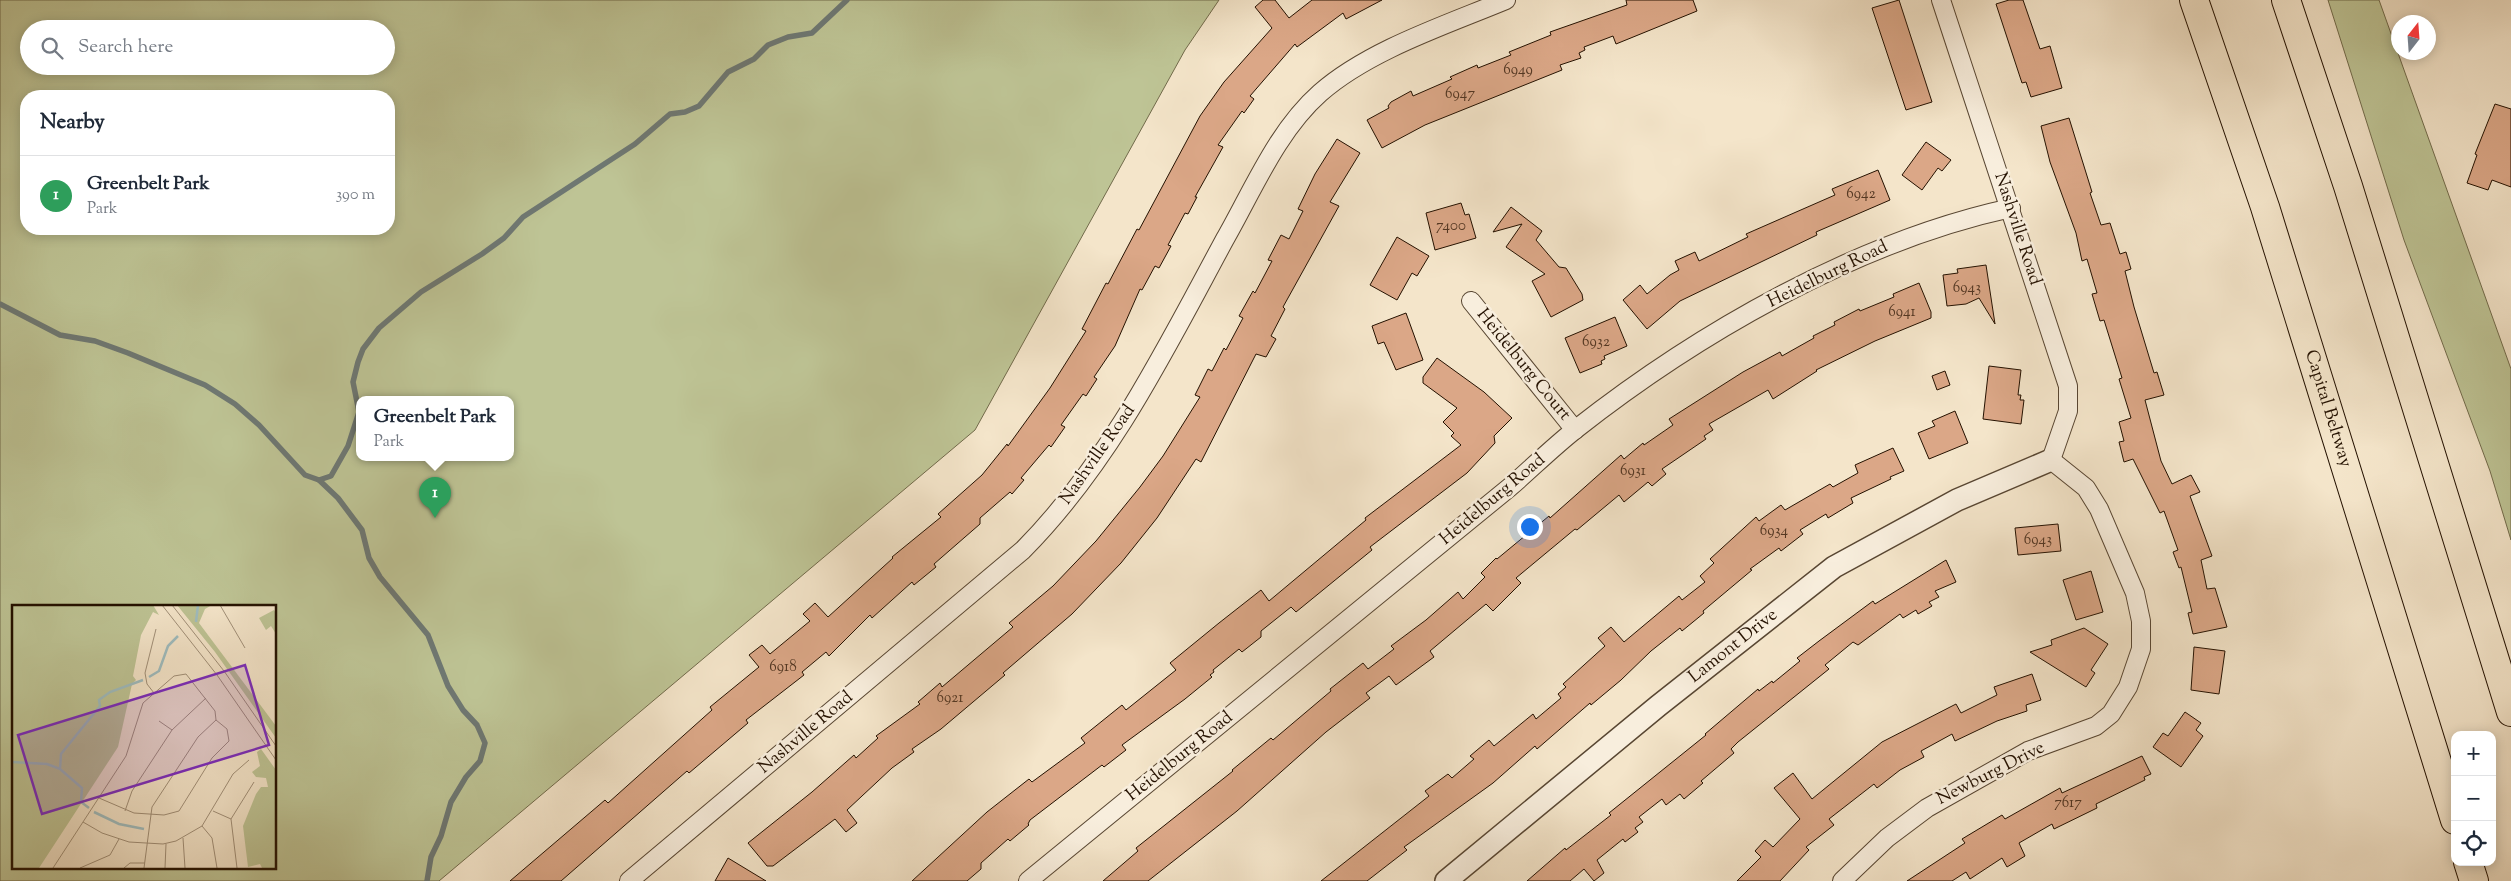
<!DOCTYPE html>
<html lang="en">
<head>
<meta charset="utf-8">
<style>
  :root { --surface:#fff; --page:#f6f6f7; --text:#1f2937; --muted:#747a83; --line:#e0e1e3; --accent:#2563eb }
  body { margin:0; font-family:"Sorts Mill Goudy",serif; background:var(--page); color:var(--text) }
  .controls { position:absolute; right:15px; bottom:15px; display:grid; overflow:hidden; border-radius:10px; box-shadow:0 2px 12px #0003 }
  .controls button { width:45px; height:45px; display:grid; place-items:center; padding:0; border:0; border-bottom:1px solid var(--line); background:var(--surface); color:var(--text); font:25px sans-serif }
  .compass { position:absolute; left:2391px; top:15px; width:45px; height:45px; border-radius:50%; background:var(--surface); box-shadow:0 2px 12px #0003; rotate:17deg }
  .you { position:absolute; left:1529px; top:526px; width:18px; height:18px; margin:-12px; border:4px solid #fff; border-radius:50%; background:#1a73e8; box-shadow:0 0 0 8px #1a73e833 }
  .badge { display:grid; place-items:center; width:32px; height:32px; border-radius:50%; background:var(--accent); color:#fff; font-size:16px; font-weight:700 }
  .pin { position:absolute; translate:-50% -41px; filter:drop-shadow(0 1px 2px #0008) }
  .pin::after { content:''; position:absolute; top:26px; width:18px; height:15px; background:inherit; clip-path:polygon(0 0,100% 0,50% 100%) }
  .popup { position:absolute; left:356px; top:396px; width:158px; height:65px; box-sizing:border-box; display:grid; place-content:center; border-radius:10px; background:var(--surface); filter:drop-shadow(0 1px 4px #0005); font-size:16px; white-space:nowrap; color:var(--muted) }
  .popup b { font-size:19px; color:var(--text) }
  .popup::after { content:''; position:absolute; left:50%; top:100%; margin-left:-10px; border:10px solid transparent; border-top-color:var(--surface) }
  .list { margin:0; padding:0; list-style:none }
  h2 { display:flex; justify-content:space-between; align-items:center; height:65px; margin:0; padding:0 20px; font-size:21px }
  h2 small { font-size:16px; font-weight:400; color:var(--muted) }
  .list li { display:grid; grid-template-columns:32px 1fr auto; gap:15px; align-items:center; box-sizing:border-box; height:80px; padding:0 20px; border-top:1px solid var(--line) }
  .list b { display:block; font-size:19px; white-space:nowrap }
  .list p { margin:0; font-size:16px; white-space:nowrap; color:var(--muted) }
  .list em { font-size:16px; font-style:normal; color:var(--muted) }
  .icon { flex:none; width:28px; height:28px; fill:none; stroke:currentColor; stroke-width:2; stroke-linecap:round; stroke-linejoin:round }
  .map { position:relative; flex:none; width:2511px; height:881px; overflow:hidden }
  .search { position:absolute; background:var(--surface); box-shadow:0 2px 12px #0003; left:20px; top:20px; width:375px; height:55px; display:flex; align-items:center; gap:12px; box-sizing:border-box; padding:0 18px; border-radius:28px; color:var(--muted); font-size:19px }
  .panel { position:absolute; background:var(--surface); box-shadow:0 2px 12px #0003; left:20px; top:90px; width:375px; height:145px; border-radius:20px }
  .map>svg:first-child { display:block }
  .green { fill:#bec495; stroke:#716a4a; fill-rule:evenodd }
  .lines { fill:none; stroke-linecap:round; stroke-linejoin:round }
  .stream { stroke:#6e7873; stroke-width:5.5 }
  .building { fill:#dba787; stroke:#241100 }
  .minor-casing { stroke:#584632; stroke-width:20 }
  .tertiary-casing { stroke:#584632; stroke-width:24 }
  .motorway-casing { stroke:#241100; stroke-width:30 }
  .minor { stroke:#f8eedd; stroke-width:18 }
  .tertiary { stroke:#f8eedd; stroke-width:21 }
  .motorway { stroke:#f4e5ca; stroke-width:28 }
  .labels { text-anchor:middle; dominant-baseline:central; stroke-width:5; stroke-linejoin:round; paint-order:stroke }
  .number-label { font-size:15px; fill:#523622 }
  .street-label { font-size:18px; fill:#241100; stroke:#f8eedd }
  .inset-river { fill:none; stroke:#9fbdc0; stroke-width:2.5 }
  .inset-road { fill:none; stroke:#a19079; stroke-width:1 }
  .view { fill:#7b2cbf; fill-opacity:0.15; stroke:#7b2cbf; stroke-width:2.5 }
  .inset-edge { fill:none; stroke:#241100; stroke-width:2.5 }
</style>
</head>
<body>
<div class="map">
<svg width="2511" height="881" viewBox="0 0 2511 881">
  <rect width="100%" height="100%" fill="#f4e5ca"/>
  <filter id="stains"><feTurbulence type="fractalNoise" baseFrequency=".004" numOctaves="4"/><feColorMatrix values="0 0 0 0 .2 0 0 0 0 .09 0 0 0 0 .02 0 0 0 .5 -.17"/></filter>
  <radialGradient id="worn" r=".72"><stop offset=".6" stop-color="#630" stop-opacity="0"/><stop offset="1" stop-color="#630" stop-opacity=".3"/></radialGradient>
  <g class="green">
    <path d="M0,0H1219L1185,50L975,430L439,881H0ZM29,29H386V66H29ZM26,96H389V229H26ZM360,399H510V457H360ZM14,606H275V867H14Z"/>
    <polygon points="2328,0 2379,0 2511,369 2511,540 2490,471 2404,240"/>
  </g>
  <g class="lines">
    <g class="stream">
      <polyline points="0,304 60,335 95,341 128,353 205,385 235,404 259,425 305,475 319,480 331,476 348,446 359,412 353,382 358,362 363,349 379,328 421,292 482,254 504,238 523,217 635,144 670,114 685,112 699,106 728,72 754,59 768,45 788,37 812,33 847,0"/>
      <polyline points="319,480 338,498 362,530 369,558 380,577 428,635 448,686 463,710 477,725 485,743 480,761 466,777 451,802 441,836 431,857 427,881"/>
    </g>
  </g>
  <g class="building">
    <polygon points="1263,0 1275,0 1289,18 1312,0 1382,0 1346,19 1343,13 1297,47 1295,44 1250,96 1254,99 1244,113 1242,111 1218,145 1223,147 1195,197 1197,197 1188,214 1185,213 1168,245 1171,246 1159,268 1155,266 1142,290 1140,289 1115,346 1094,377 1097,379 1086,396 1083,394 1061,425 1065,427 1051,447 1049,445 1021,478 1024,480 1012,494 1010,492 980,518 980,524 934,564 936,567 914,585 912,582 872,618 870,615 829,656 826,652 802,672 804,675 746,720 748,723 689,773 687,771 561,881 510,881 605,800 608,803 712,710 710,707 759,667 749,655 762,645 770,654 810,621 803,614 815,603 828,617 893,558 892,557 941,517 938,514 982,475 1007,444 1008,446 1050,388 1086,331 1082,329 1106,283 1108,284 1137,229 1139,230 1200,116 1224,82 1272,28 1255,7"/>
    <polygon points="1626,0 1693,0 1697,11 1616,44 1613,36 1584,47 1585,50 1579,53 1581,58 1560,65 1562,70 1425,125 1382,148 1367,120 1389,108 1388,106 1391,102 1411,91 1413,96 1452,79 1450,77 1477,65 1478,68 1511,55 1509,52 1551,35 1550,32 1627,5"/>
    <polygon points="1899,0 1932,102 1906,110 1872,8"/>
    <polygon points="2009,0 2023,0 2040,49 2050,46 2062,88 2031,97 2026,82 2022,83 1996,4"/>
    <polygon points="2495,104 2511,109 2511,187 2492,180 2488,190 2467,183 2477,155 2475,154"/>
    <polygon points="2069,118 2092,192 2090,193 2101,225 2110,223 2120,254 2126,252 2131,269 2125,271 2134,307 2154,373 2157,372 2164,395 2145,400 2161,461 2172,484 2191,475 2200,492 2190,496 2212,556 2201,560 2207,589 2215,588 2227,627 2193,634 2188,613 2192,612 2181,567 2179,568 2173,552 2178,550 2164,511 2160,513 2133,459 2124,462 2119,442 2124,441 2119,422 2131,418 2119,379 2122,378 2104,320 2100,321 2092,294 2097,293 2087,259 2082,261 2076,233 2050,162 2041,126"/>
    <polygon points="1337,139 1360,153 1330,202 1339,206 1283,307 1285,309 1271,336 1276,339 1266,357 1256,354 1201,462 1196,459 1157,518 1121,563 1072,614 1003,673 1005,675 941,729 912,749 914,752 892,768 847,810 857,823 846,832 835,819 773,866 767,866 748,843 812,792 854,755 856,758 878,738 876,736 920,704 918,702 940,683 942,687 1013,627 1009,623 1053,586 1096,541 1140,487 1163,456 1200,397 1195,395 1208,369 1212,371 1224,348 1226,350 1243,318 1239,316 1253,291 1255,293 1272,261 1268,260 1281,235 1289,239 1303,211 1298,209 1315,174"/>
    <polygon points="1926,142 1951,160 1942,171 1938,168 1922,190 1902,175"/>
    <polygon points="1878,170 1890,200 1816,232 1817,235 1680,301 1647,329 1623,300 1640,285 1647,294 1670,275 1679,270 1675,261 1695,252 1699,261 1748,237 1746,234 1835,195 1832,189"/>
    <polygon points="1461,203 1465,215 1469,214 1476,238 1435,250 1426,213"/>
    <polygon points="1511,207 1542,231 1536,240 1559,267 1566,268 1582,294 1583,300 1551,317 1532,281 1545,274 1506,247 1522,224 1493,232"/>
    <polygon points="1397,237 1429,256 1417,276 1412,273 1397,300 1370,285"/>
    <polygon points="1986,265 1995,324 1979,298 1966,304 1947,306 1943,275 1958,273 1957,269"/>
    <polygon points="1919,283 1931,312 1931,318 1875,341 1816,370 1817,371 1773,399 1768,390 1709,424 1713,430 1704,436 1706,439 1662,469 1666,474 1652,486 1648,482 1624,502 1619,495 1577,530 1575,529 1516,578 1521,583 1493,611 1486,604 1430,651 1434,657 1396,685 1389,676 1366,693 1370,698 1326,732 1237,811 1148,881 1103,881 1138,851 1136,848 1233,771 1232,770 1271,738 1273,740 1331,691 1330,689 1363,663 1368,669 1394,649 1391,646 1426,620 1458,592 1463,599 1485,577 1481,573 1496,558 1497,559 1549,516 1550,518 1621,455 1624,459 1643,443 1644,445 1673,425 1669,419 1743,372 1780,352 1782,356 1814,338 1813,336 1835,325 1834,322 1859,309 1860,311 1894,297 1893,294"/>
    <polygon points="1406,313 1423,360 1396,370 1384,342 1378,344 1372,326"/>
    <polygon points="1615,317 1627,346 1604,356 1605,359 1601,361 1602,364 1580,373 1565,338"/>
    <polygon points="1437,358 1484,392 1512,418 1494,436 1495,443 1467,473 1370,547 1372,550 1296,612 1291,607 1261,631 1261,637 1242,652 1239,649 1213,670 1214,672 1210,675 1212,677 1185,699 1122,745 1126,750 1104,767 1102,765 1030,820 1028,824 1029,825 1010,841 1008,839 981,863 981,869 967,881 912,881 987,812 1029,779 1032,782 1085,743 1081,738 1122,705 1126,710 1176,670 1170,663 1219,623 1261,590 1269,601 1366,520 1365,518 1461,445 1451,436 1454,433 1443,422 1457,408 1423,383 1423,377"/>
    <polygon points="1989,366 2021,370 2018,395 2021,395 2020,400 2024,400 2021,424 1983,419"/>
    <polygon points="1945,371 1950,385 1937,390 1932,376"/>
    <polygon points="1955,411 1968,443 1929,459 1918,433 1935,426 1932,421"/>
    <polygon points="1893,448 1904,471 1890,477 1891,479 1851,498 1853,503 1828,518 1826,514 1800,530 1803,534 1781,551 1779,548 1750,569 1752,570 1703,611 1704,613 1682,631 1680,628 1651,651 1621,680 1591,705 1590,703 1537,749 1535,746 1493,783 1404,847 1407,850 1367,881 1321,881 1429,796 1425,791 1448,774 1452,778 1474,759 1470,756 1489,740 1494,746 1533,714 1536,719 1561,698 1558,694 1566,687 1563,684 1605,646 1598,638 1611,627 1624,642 1679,596 1682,600 1705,582 1700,576 1714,563 1710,559 1756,517 1759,521 1781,505 1785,510 1830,484 1833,487 1858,473 1855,465"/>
    <polygon points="2058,524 2061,551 2018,555 2015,528"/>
    <polygon points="1946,560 1956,582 1935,591 1939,597 1929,602 1932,606 1918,614 1916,610 1903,618 1900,614 1858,645 1853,642 1825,665 1829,669 1738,742 1731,749 1734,753 1701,781 1703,783 1684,799 1680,794 1666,805 1662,799 1639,817 1643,822 1635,828 1638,832 1625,842 1623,839 1597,860 1604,873 1594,881 1584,869 1570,881 1527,881 1565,848 1566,850 1611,815 1609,813 1706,735 1705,734 1758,689 1759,691 1772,681 1773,683 1800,661 1797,658 1819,641 1873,601 1875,604"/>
    <polygon points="2091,571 2103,612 2076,620 2063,580"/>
    <polygon points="2084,628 2108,644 2091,670 2095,673 2086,687 2030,652 2052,645 2051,640"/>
    <polygon points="2194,647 2225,651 2219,694 2191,690"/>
    <polygon points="2032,674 2041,700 2026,705 2027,711 1997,721 1955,741 1952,734 1921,751 1924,757 1900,770 1877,788 1874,784 1829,819 1834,825 1806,847 1809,850 1780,881 1737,881 1761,857 1755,851 1765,840 1773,847 1800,819 1774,788 1793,773 1812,799 1882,742 1956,704 1961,713 1997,695 1994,687"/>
    <polygon points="2185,712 2201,723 2196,730 2203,736 2181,767 2153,747 2163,733 2168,736"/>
    <polygon points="2142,756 2151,774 2144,777 2145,780 2096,804 2097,808 2054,829 2052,824 2019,843 2025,856 2007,867 2002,858 1970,879 1966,872 1952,881 1907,881 1965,843 1962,839 2002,815 2005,819 2060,788 2062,793"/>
    <polygon points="728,858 766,881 715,881"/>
  </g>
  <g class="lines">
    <g class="minor-casing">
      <g id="minor">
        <polyline points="1471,301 1575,430"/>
        <path d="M629,881L1023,550C1111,461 1166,348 1225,239C1253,190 1277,131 1320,93C1369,50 1446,25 1506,0"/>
        <path d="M1028,881L1510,487C1532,468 1553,447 1576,429C1698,333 1858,241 2011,208"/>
        <polyline points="1842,881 1887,838 1927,808 2028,751 2096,726 2111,714 2128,687 2141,649 2141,621 2135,593 2099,509 2086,488 2051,460 2068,411 2068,386 1941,0"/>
      </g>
    </g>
    <g class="tertiary-casing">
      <g id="tertiary">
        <path id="s1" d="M1446,881L1658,706L1834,567L1957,500L2051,460"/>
      </g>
    </g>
    <g class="motorway-casing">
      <g id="motorway">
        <path id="s2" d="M2194,0L2265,207L2455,820"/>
        <polyline points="2286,0 2348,186 2511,712"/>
        <polyline points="2468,862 2474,881"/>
      </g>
    </g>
    <use href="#minor" class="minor"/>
    <use href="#tertiary" class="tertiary"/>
    <use href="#motorway" class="motorway"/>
  </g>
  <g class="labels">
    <g class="number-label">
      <text x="1518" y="70">6949</text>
      <text x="1460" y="94">6947</text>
      <text x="1861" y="194">6942</text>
      <text x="1451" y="226">7400</text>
      <text x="1967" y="288">6943</text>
      <text x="1902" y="312">6941</text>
      <text x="1596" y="342">6932</text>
      <text x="1633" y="471">6931</text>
      <text x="1774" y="531">6934</text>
      <text x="2038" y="540">6943</text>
      <text x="783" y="667">6918</text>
      <text x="950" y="698">6921</text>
      <text x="2068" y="803">7617</text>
    </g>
    <g class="street-label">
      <text transform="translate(2017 229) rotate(72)">Nashville Road</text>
      <text transform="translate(1828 275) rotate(-26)">Heidelburg Road</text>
      <text transform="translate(1523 365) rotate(51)">Heidelburg Court</text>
      <text stroke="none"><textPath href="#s2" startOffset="430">Capital Beltway</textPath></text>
      <text transform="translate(1098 455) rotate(-55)">Nashville Road</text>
      <text transform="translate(1493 500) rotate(-40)">Heidelburg Road</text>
      <text stroke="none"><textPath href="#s1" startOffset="371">Lamont Drive</textPath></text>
      <text transform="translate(806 733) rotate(-40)">Nashville Road</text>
      <text transform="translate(1180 757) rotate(-39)">Heidelburg Road</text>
      <text transform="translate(1991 774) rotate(-27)">Newburg Drive</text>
    </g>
  </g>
  <g transform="translate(12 605)">
    <rect width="264" height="264" fill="#f4e5ca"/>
    <path d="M0,0H141L147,10L141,7L129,30L121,71L124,75L120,79L106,142L27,263H0ZM165,0H200L193,4L187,18L264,121V133L203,47ZM262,5L264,8V29L259,21L254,25L247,13ZM249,144L264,165V263H250L248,259L236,262L231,221L244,189L249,182H256L254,173L244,172L240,167L248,161L245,147Z" fill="#bec495"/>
    <path class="inset-river" d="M184,17L186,0M137,72L147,66L156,41L166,31M0,157L35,159L48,164L49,149L88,101L87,95L98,87L131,75M48,164L70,183L69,197L77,203M82,207L107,219L132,224"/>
    <path class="inset-road" d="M150,0L205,70L264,155M160,0L212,66L264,141M208,0L233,43M142,88L135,79L133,68L144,24M147,116L160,125M87,193L122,208L152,210L167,206L200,153L217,136L215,124L204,115M113,206L120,186L160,125L194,93M201,206L219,214M71,217L90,228L117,237L151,239L164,236L190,221L221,169L237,155M190,221L200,233L205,263M171,233L173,263M41,263L114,151L131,98L162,71L174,69L203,106L204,115M68,263L98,250L107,234M112,263L118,258H133M132,263L140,202L186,132L204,115M153,263L154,239M225,263L219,214L242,177"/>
    <path class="view" d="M233,60L257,140L30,209L6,130Z"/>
    <rect width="264" height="264" class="inset-edge"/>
  </g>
  <rect width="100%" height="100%" filter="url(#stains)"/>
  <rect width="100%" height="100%" fill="url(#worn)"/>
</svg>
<div class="controls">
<button>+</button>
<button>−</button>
<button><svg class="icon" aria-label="locate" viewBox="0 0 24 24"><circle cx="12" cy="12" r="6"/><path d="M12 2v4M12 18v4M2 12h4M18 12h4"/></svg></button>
</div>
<svg class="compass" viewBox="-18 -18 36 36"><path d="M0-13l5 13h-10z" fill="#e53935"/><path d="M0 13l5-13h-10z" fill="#747a83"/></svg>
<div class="you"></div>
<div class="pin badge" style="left:435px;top:518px;background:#2e9e5b">1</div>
<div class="popup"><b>Greenbelt Park</b>Park</div>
<div class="search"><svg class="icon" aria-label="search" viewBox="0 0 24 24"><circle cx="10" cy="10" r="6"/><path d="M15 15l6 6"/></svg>Search here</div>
<section class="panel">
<h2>Nearby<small></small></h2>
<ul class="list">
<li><span class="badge" style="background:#2e9e5b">1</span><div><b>Greenbelt Park</b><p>Park</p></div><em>390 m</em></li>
</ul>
</section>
</div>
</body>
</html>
